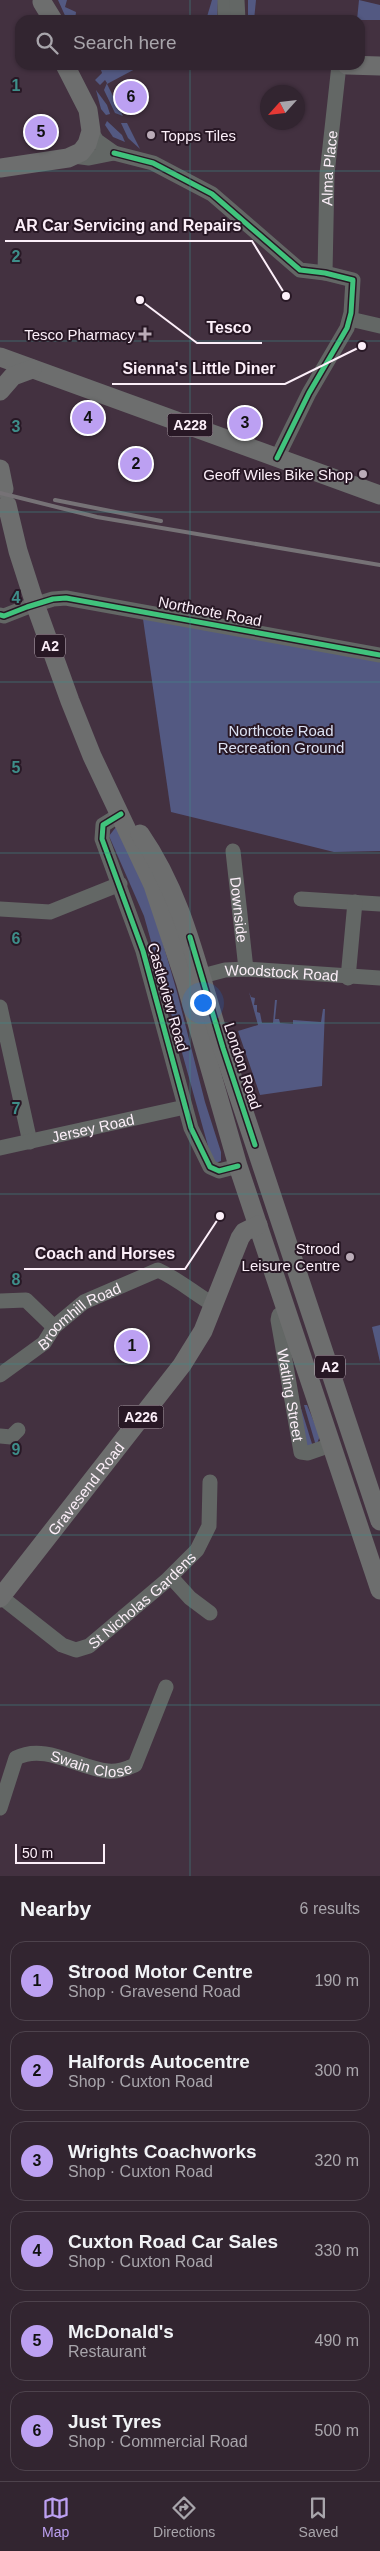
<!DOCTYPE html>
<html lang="en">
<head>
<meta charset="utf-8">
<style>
  :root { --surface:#322530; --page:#3a2d38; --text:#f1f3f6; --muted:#a8a5ab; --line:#4d424c; --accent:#bca0f2 }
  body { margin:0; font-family:Arial,sans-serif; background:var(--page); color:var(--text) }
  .compass { position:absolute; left:260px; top:85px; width:45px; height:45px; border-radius:50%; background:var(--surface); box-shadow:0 1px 4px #0004; rotate:243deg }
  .scale { position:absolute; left:15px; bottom:12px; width:90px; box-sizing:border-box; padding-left:5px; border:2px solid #fceff9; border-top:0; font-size:14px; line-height:18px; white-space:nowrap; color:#fceff9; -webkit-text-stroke:4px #281825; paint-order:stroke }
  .you { position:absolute; left:202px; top:1002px; width:18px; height:18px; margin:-12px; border:4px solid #fff; border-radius:50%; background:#1a73e8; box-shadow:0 0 0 8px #1a73e833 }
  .badge { display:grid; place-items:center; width:32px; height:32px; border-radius:50%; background:var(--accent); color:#111; font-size:16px; font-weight:700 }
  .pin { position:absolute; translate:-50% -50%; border:2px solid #fff; box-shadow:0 1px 5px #0006 }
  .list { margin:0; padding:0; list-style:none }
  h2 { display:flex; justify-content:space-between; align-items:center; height:65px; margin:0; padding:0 20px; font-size:21px }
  h2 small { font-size:16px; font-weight:400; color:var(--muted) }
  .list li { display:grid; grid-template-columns:32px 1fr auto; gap:15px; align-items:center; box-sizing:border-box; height:80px; margin:0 10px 10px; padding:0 10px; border:1px solid var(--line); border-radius:15px }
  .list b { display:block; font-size:19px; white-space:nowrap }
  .list p { margin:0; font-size:16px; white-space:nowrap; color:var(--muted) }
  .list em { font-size:16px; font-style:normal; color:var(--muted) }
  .icon { flex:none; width:28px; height:28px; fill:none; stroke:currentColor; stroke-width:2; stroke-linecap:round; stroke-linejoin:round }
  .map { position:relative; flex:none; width:380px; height:1876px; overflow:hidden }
  .search { position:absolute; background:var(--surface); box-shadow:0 1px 4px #0004; left:15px; right:15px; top:15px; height:55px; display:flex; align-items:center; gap:12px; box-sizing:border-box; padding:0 18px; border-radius:15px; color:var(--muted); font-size:19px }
  .sheet { height:605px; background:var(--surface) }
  nav { display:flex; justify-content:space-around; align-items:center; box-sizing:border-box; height:70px; border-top:1px solid var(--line); background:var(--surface); font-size:14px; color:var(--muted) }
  nav a { display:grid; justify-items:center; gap:2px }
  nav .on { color:var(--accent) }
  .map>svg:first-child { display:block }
  .green { fill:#535982 }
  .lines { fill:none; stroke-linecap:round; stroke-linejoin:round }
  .minor { stroke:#636765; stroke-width:15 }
  .major { stroke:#6d6e6e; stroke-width:19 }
  .rail { stroke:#767276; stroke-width:4 }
  .cycleway-casing { stroke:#281825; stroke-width:8 }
  .cycleway { stroke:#40c37c; stroke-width:5 }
  .grid { fill:none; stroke:#3e8e8a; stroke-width:1; stroke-opacity:0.55 }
  .poi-dot { fill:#bbacb8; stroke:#281825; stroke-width:2 }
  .labels { text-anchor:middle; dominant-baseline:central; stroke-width:4; stroke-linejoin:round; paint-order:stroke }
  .shield { fill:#281825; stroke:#bcaeb9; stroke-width:1 }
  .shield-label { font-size:14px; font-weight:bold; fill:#fceff9 }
  .poi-label { font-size:15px; fill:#fceff9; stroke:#281825; text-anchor:end }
  .street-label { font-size:15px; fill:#fceff9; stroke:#281825 }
  .park-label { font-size:15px; fill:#dce1f2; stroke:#281825 }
  .grid-label { font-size:16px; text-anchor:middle; font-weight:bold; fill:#3e8e8a; stroke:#281825; stroke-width:4; stroke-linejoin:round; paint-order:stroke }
  .leader { fill:none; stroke:#fceff9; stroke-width:2 }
  .callout-dot { fill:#fceff9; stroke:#281825; stroke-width:2 }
  .callout-label { font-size:16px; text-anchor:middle; font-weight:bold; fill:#fceff9; stroke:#281825; stroke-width:4; stroke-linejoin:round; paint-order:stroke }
</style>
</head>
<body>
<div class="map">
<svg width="380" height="1876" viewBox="0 0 380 1876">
  <rect width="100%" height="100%" fill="#433140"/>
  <g class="green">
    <polygon points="58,0 67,0 65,7 76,12 75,20 67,20"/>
    <polygon points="212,0 218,0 217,20 206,20"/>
    <polygon points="248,0 256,0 254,20 248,20"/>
    <polygon points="359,0 380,5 380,20 357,20"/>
    <polygon points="113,65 137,65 137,68 107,84 123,116 115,113 104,90 107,83 105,80 100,85 95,80 102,73 100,67"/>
    <polygon points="96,90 107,105 110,114 106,115 101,109"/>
    <polygon points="107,121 122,135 125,142 113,137 105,125"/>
    <polygon points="121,123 127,123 140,149 128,138"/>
    <polygon points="143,619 380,653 380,851 334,852 171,812"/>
    <polygon points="116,827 149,895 177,992 205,1102 221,1152 221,1161 213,1164 144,916 109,836"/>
    <polygon points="249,992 251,997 255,998 254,1005 257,1005 257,1012 260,1013 262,1023 273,1023 275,1000 277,1000 275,1019 279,1019 280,1023 293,1024 293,1020 321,1022 323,1009 325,1009 322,1086 260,1095 238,1031 258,1025"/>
    <polygon points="380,1325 380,1362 372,1327"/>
    <polygon points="295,1389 313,1447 307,1447"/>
    <polygon points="304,1405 307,1405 320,1436 316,1446"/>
  </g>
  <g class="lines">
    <g class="minor">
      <polyline points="225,0 225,20"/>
      <polyline points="237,0 238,20"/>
      <polyline points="114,153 153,163 212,194 300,270 325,273 353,280 351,313 347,328 309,393 277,458"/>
      <polyline points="74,156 89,158 114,153 97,141 91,131"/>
      <path id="s1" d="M325,273L327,174L339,65"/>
      <polyline points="350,319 380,326"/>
      <polyline points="0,615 4,616 27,607 53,599 66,598 380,655"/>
      <polyline points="121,814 103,825 102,839 143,951 191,1128 210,1167 219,1171 238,1166"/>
      <path id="s2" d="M233,851L246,969"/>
      <polyline points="301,899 380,904"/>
      <polyline points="0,909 50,912 120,884"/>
      <polyline points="348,978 355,902"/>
      <path id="s3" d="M191,979L225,970L246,969L380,978"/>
      <polyline points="0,1007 30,1142"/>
      <path id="s4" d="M0,1148L185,1107"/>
      <polyline points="0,1301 26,1300 54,1327"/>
      <path id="s5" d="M287,1311L279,1315L278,1320L301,1452L308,1453L331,1445"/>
      <path id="s6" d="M0,1375L44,1343L54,1327L84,1302L158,1270C178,1279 195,1294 214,1305"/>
      <polyline points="0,1436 11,1437 18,1430"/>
      <polyline points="171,1577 190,1598 210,1613"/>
      <path id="s7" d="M1,1597L62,1645L76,1650L89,1646L166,1581L197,1550L209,1526L210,1482"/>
      <path id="s8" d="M0,1808L16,1758C45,1743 78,1768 108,1771C117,1772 126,1769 135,1765L166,1687"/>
    </g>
    <g class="major">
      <polyline points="42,2 53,20"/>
      <polyline points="347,65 380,66"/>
      <polyline points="0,168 68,158 81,152 87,144 91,131 88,110 65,65"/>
      <polyline points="0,357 380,495"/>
      <polyline points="0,391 13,376 32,369"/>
      <polyline points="0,469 4,489"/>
      <polyline points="7,505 18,551 35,604 70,701 92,756 153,885 185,981 238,1166 380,1590"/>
      <path d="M140,834C187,902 199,979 225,1055C277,1210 328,1366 380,1521"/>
      <path id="s9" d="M0,1598L182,1365L203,1331L240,1238L244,1232L258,1225"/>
    </g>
    <g class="rail">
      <polyline points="0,493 97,517 380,565"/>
      <polyline points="55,500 161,521"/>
    </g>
    <g class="cycleway-casing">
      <g id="cycleway">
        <polyline points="114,153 153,163 212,194 300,270 325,273 353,280 351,313 347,328 309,393 277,458"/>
        <polyline points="0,615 4,616 27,607 53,599 66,598 380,655"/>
        <polyline points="121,814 103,825 102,839 143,951 191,1128 210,1167 219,1171 238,1166"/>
        <polyline points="190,937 223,1048 255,1145"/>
      </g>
    </g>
    <use href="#cycleway" class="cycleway"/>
  </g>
  <path class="grid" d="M190,0V20M190,65V1876M0,171H380M0,341H380M0,512H380M0,682H380M0,853H380M0,1023H380M0,1194H380M0,1364H380M0,1535H380M0,1705H380"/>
  <g class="poi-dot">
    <circle cx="151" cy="135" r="5"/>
    <path d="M142.5 326.5h5v5h5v5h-5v5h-5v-5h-5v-5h5z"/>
    <circle cx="363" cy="474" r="5"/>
    <circle cx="350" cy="1257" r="5"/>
  </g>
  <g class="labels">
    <g class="shield">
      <rect x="167.5" y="413.5" width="45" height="23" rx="4"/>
      <rect x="35" y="634.5" width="30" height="23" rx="4"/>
      <rect x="315" y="1355.5" width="30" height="23" rx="4"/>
      <rect x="118.5" y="1405.5" width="45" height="23" rx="4"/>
    </g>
    <g class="shield-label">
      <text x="190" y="425">A228</text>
      <text x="50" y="646">A2</text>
      <text x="330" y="1367">A2</text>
      <text x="141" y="1417">A226</text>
    </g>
    <g class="poi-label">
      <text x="161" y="135" text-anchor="start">Topps Tiles</text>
      <text x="135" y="334">Tesco Pharmacy</text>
      <text x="353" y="474">Geoff Wiles Bike Shop</text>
      <text x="340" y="1248">Strood<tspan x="340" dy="17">Leisure Centre</tspan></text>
    </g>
    <g class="street-label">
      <text stroke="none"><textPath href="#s1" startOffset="105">Alma Place</textPath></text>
      <text transform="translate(210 611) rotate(11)">Northcote Road</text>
      <text stroke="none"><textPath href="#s2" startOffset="59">Downside</textPath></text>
      <text stroke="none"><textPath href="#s3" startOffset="92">Woodstock Road</textPath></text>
      <text transform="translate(168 997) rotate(74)">Castleview Road</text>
      <text transform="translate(243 1066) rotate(72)">London Road</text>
      <text stroke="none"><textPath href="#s4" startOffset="95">Jersey Road</textPath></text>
      <text stroke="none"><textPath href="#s6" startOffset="100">Broomhill Road</textPath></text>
      <text stroke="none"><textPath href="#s5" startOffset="90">Watling Street</textPath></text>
      <text stroke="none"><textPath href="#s9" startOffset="139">Gravesend Road</textPath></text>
      <text stroke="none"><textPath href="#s7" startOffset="176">St Nicholas Gardens</textPath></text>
      <text stroke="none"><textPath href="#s8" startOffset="130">Swain Close</textPath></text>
    </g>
    <g class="park-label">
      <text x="281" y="730">Northcote Road<tspan x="281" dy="17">Recreation Ground</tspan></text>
    </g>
  </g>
  <g class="grid-label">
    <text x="16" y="91">1</text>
    <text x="16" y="262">2</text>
    <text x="16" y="432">3</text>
    <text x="16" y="603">4</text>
    <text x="16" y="773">5</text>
    <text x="16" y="944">6</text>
    <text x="16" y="1114">7</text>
    <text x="16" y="1285">8</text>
    <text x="16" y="1455">9</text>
  </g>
  <path class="leader" d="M286 296L252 241H5M140 300L197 343H262M362 346L285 384H112M220 1216L185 1269H24"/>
  <g class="callout-dot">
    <circle cx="286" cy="296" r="5"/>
    <circle cx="140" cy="300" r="5"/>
    <circle cx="362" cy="346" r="5"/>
    <circle cx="220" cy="1216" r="5"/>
  </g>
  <g class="callout-label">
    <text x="128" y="231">AR Car Servicing and Repairs</text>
    <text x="229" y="333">Tesco</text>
    <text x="199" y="374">Sienna's Little Diner</text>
    <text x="105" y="1259">Coach and Horses</text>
  </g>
</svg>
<svg class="compass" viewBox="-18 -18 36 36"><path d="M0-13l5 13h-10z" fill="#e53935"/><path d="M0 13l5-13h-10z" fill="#a8a5ab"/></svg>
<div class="scale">50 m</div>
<div class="you"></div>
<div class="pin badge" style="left:132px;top:1346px">1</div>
<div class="pin badge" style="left:136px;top:464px">2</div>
<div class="pin badge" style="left:245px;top:423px">3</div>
<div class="pin badge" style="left:88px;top:418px">4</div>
<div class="pin badge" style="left:41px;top:132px">5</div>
<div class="pin badge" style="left:131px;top:97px">6</div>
<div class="search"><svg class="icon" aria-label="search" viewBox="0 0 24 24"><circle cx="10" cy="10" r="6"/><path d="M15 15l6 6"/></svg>Search here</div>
</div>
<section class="sheet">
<h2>Nearby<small>6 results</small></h2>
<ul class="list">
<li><span class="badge">1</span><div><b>Strood Motor Centre</b><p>Shop · Gravesend Road</p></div><em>190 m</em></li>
<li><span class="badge">2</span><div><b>Halfords Autocentre</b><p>Shop · Cuxton Road</p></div><em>300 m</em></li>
<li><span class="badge">3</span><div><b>Wrights Coachworks</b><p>Shop · Cuxton Road</p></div><em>320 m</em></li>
<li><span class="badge">4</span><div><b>Cuxton Road Car Sales</b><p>Shop · Cuxton Road</p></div><em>330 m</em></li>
<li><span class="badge">5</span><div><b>McDonald's</b><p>Restaurant</p></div><em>490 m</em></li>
<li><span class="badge">6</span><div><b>Just Tyres</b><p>Shop · Commercial Road</p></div><em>500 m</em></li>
</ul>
</section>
<nav>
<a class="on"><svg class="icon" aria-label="map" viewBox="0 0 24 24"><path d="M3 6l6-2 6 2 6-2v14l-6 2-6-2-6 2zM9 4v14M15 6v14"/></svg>Map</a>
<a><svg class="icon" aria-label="directions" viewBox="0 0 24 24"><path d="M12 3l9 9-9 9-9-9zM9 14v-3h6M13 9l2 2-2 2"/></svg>Directions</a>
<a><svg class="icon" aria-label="saved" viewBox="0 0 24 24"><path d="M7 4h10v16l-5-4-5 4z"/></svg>Saved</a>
</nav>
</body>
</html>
